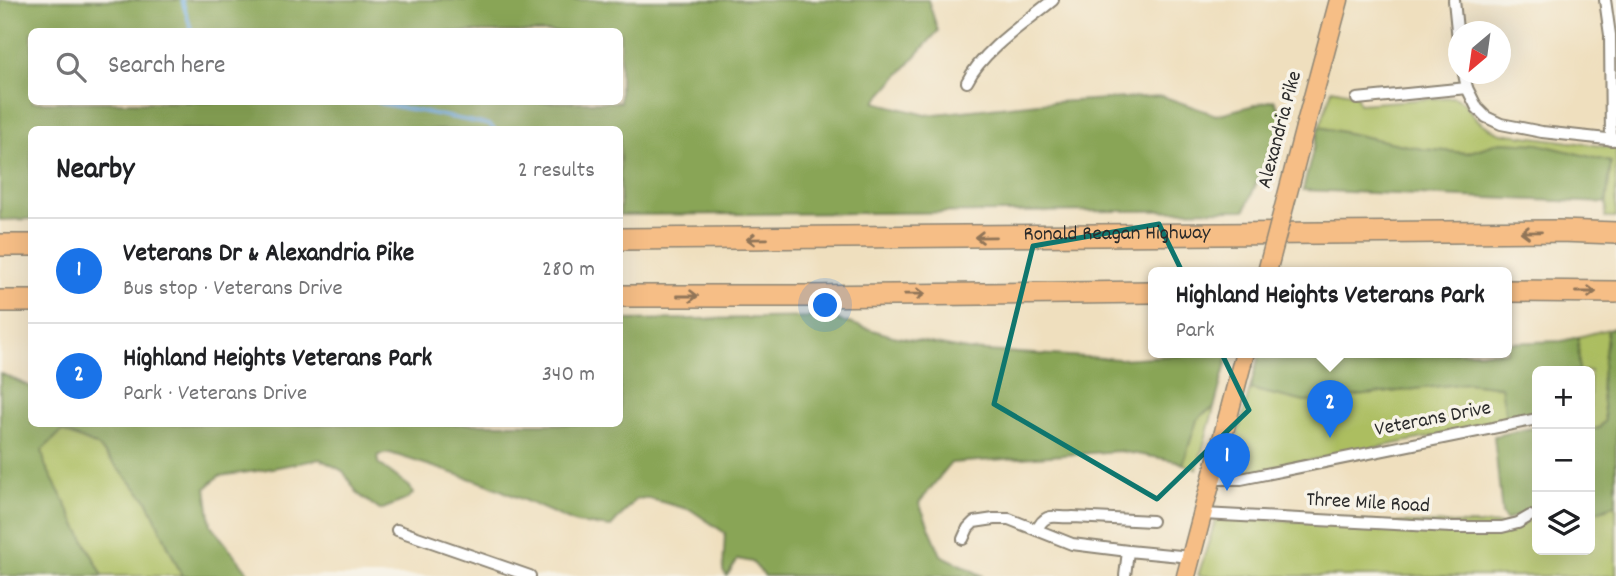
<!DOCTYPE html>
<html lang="en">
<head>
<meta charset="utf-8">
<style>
  :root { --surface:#fff; --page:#f6f6f6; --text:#202124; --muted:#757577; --line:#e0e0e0; --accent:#1a73e8 }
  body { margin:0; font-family:Dekko,sans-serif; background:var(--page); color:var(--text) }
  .controls { position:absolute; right:21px; bottom:21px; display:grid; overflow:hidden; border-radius:10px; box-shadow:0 7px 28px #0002 }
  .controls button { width:63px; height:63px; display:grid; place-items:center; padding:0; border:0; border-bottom:2px solid var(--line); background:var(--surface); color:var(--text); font:35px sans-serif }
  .compass { position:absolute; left:1448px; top:21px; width:63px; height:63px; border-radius:50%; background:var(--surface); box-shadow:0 7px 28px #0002; rotate:209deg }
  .you { position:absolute; left:826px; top:306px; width:24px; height:24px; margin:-18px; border:5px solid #fff; border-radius:50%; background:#1a73e8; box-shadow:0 0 0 10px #1a73e833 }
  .badge { display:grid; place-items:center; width:46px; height:46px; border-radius:50%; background:var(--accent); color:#fff; font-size:23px; font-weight:700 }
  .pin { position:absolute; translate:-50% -58px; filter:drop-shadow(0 2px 4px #0008) }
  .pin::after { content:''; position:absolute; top:37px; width:24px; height:21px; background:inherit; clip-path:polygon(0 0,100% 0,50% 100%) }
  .popup { position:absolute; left:1148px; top:267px; width:364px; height:91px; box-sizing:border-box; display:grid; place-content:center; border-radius:10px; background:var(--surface); filter:drop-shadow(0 2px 5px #0005); font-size:23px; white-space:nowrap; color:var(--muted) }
  .popup b { font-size:26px; color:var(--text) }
  .popup::after { content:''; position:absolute; left:50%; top:100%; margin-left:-14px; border:14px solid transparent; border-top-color:var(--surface) }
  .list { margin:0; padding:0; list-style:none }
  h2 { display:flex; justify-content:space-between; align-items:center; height:91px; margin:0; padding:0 28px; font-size:30px }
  h2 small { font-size:23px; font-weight:400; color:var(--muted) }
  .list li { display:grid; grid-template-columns:46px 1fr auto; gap:21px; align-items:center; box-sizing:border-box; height:105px; padding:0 28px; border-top:2px solid var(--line) }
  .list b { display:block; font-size:26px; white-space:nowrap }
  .list p { margin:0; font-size:23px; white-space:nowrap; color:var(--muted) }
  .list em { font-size:23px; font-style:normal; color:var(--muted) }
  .icon { flex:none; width:38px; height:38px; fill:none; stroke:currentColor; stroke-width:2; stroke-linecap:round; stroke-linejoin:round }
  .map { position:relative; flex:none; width:1616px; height:576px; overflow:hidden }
  .search { position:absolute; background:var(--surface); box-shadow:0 7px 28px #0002; left:28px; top:28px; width:595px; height:77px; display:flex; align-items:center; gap:18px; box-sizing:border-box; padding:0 24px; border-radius:10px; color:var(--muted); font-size:26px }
  .panel { position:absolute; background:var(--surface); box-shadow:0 7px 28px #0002; left:28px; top:126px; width:595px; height:301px; border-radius:10px }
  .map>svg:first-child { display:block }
  .green { fill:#acbe61; stroke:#6c7446; stroke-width:2 }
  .forest { fill:#89a557; stroke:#5a6841; stroke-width:2; fill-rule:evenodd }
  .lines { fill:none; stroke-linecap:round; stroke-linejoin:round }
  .stream { stroke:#76b2e8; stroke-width:3.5 }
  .street-casing { stroke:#8d8574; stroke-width:14 }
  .primary-casing { stroke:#8d8574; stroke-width:21 }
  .highway-casing { stroke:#8d8574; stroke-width:24 }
  .street { stroke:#fff; stroke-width:10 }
  .primary { stroke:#f6be86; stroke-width:18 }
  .highway { stroke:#f6be86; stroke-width:21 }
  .primary-bridge-casing { stroke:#8d8574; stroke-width:21; stroke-linecap:butt }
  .primary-bridge { stroke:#f6be86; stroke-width:18 }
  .oneway { stroke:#907458 }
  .marked { fill:none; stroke:#0f766e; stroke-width:5; stroke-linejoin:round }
  .labels { text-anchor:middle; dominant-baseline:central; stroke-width:7; stroke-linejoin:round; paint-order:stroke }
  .street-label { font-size:21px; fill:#2b2b2b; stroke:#f7f3e8 }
</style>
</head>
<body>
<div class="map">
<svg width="1616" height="576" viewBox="0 0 1616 576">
  <rect width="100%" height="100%" fill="#f7f3e8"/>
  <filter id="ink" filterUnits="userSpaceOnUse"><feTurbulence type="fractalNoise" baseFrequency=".0143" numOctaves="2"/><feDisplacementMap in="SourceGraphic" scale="14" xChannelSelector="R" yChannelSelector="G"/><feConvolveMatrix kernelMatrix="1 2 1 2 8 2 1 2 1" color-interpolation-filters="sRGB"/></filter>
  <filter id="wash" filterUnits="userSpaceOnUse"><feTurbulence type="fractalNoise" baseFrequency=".00686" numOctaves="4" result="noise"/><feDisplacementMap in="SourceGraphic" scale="28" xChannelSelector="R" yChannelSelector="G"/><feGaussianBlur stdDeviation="1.57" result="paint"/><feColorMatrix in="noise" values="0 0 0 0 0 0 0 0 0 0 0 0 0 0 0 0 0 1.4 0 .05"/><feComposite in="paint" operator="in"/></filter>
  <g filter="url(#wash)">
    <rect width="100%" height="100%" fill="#efdfbe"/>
    <g class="green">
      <path d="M1332,89L1356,94L1359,104L1453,97C1467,101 1466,107 1475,117C1482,125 1491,129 1501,133L1616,148V218H1605L1611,162L1538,144L1501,142L1467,153L1422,149L1320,127Z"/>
      <polygon points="1608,329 1601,385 1605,421 1599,428 1590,430 1590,371 1579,371 1578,337"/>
      <polygon points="1467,383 1502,387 1507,422 1240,474 1231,471 1229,467 1250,389 1305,402"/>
      <polygon points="1214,408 1197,469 1183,464 1197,420 1204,413"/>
      <polygon points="62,431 98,446 147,500 182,576 103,576 45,465 42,450"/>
      <polygon points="1616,504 1616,576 1198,576 1216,519 1521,525 1537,516 1537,550 1590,550 1590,514"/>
    </g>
    <g class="forest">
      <path d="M0,0H928L938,31L875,102L926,115L1038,103L1162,96L1216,115L1274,100L1284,118L1245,210L620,215V130H32L31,219L0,220ZM32,32H620V102H32Z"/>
      <polygon points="1319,127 1422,149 1467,153 1501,142 1538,144 1611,162 1606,203 1303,190"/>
      <polygon points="828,317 893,336 967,350 1120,359 1229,352 1214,408 1204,413 1197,420 1183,464 1177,461 1119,451 951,463 919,503 941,555 983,576 765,576 752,562 738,559 727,576 723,571 725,533 691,510 647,498 636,499 611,527 576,523 487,484 390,453 378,455 378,463 410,487 413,494 405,500 380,510 358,494 343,471 320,459 257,471 219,476 206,488 211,525 251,576 182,576 147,500 98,446 62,431 42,450 45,465 103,576 0,576 0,373 31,387 32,424 620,424 620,322 621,320"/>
      <polygon points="1616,328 1616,504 1590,514 1590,430 1599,428 1605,421 1601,385 1608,329"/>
      <polygon points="1578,337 1579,371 1537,371 1537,411 1507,422 1501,387 1467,383 1305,402 1250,389 1260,352 1507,352 1507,343 1562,341"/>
      <polygon points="1537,427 1537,510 1533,510 1506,520 1502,514 1494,436"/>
    </g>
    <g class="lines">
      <g class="stream">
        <polyline points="182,0 192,32"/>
        <polyline points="377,102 383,104 490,125 495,130"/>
      </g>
    </g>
  </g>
  <g filter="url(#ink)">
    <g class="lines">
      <g class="street-casing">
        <g id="street">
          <polyline points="1454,0 1458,40"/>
          <polyline points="1605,0 1610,35 1611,140"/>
          <polyline points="1464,74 1467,88 1477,108 1486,117 1501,124 1542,132 1616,140"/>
          <path d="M967,82C982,51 1026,22 1053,0"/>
          <polyline points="1357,99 1467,88"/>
          <polyline points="1212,479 1241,479 1537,419"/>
          <polyline points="1203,514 1451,527 1502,527 1518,523 1530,516"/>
          <polyline points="397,530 530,576"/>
          <path d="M1037,530C1046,510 1056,519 1073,517L1152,521"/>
          <polyline points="963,539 968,528 974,522 994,519 1009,519 1072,544 1128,551 1191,557"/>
          <polyline points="1125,576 1128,551"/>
        </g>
      </g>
      <g class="primary-casing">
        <g id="primary">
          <polyline points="1305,127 1339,0"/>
          <polyline points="1186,576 1245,352"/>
        </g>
      </g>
      <g class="highway-casing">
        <g id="highway">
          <path id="s1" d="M620,239L1560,231L1616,233"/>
          <polyline points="0,245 32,245"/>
          <polyline points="1507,291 1616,292"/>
          <polyline points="620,296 805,296 1153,292"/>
          <polyline points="0,301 32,301"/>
        </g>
      </g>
      <use href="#street" class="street"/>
      <use href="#primary" class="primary"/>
      <use href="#highway" class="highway"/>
      <g class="primary-bridge-casing">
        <polyline id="primary-bridge" points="1267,272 1305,127"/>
      </g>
      <use href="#primary-bridge" class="primary-bridge"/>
    </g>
    <defs><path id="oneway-shaft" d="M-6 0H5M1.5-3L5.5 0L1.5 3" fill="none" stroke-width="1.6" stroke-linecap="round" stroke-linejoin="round" transform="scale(1.75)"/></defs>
    <g class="oneway">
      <use href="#oneway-shaft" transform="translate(1531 232) rotate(179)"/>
      <use href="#oneway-shaft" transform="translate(985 237) rotate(179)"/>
      <use href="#oneway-shaft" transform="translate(757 239) rotate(179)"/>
      <use href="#oneway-shaft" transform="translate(1586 292)"/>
      <use href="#oneway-shaft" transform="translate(915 294) rotate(-1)"/>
      <use href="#oneway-shaft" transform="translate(688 296)"/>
    </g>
  </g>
  <path class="marked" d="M1159,224L1249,410L1157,499L994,404L1033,246Z"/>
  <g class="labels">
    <g class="street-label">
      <text transform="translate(1281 130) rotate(-75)">Alexandria Pike</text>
      <text stroke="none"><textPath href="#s1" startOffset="497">Ronald Reagan Highway</textPath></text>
      <text transform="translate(1433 420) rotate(-11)">Veterans Drive</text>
      <text transform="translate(1368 504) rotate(3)">Three Mile Road</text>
    </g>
  </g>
</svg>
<div class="controls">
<button>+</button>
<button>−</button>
<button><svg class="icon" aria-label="layers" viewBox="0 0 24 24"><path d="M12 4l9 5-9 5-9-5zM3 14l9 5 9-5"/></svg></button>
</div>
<svg class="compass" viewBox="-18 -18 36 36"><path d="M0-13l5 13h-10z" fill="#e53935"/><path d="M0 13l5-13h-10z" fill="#757577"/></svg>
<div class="you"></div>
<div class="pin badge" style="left:1227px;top:491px">1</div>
<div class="pin badge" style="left:1330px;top:438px">2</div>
<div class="popup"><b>Highland Heights Veterans Park</b>Park</div>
<div class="search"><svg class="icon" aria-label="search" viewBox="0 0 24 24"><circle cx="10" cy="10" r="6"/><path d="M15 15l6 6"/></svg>Search here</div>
<section class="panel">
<h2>Nearby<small>2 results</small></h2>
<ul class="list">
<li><span class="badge">1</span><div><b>Veterans Dr &amp; Alexandria Pike</b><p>Bus stop · Veterans Drive</p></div><em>280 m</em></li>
<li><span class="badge">2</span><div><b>Highland Heights Veterans Park</b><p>Park · Veterans Drive</p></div><em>340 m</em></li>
</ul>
</section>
</div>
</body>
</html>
